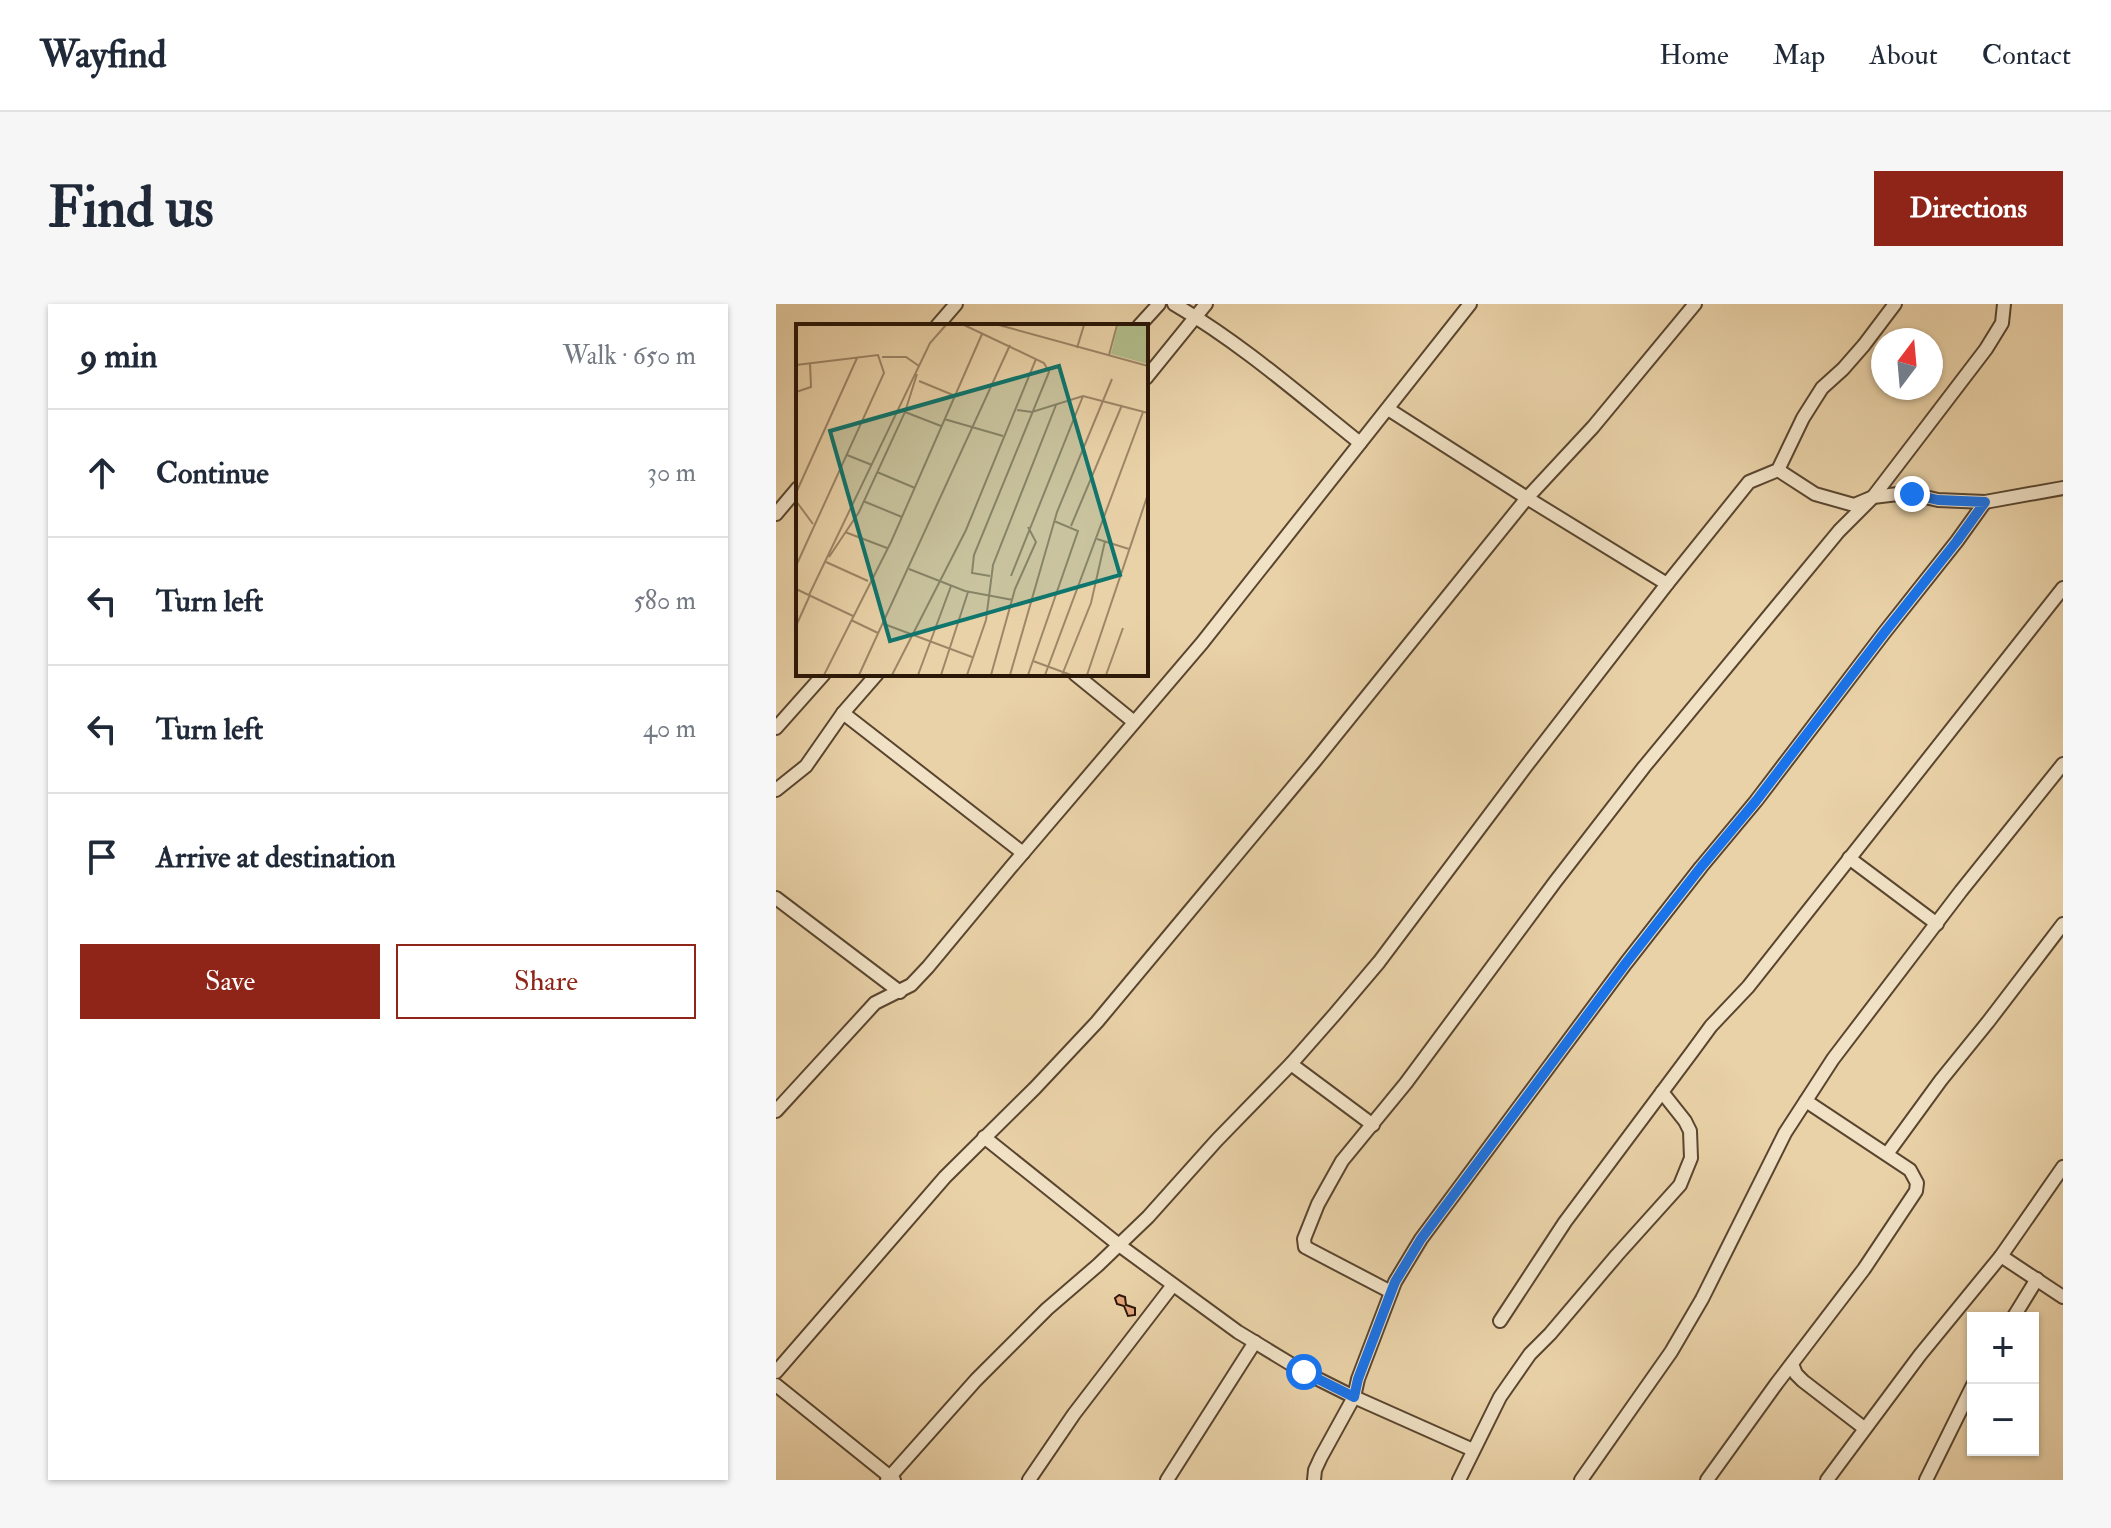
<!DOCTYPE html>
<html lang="en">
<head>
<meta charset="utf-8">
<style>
  :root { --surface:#fff; --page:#f6f6f7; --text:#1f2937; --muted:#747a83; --line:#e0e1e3; --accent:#8f2418 }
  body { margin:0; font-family:"IM FELL Double Pica",serif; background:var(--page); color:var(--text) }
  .controls { position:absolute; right:24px; bottom:24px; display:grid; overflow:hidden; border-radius:0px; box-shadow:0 2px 6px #0004 }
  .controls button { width:72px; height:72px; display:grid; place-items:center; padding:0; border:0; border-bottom:2px solid var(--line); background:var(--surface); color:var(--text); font:40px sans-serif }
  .compass { position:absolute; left:1095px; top:24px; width:72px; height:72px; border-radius:50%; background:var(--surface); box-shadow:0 2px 6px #0004; rotate:16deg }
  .stop { position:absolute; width:24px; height:24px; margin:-18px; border:6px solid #1a73e8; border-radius:50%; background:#fff }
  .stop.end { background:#1a73e8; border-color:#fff; box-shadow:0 2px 8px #0008 }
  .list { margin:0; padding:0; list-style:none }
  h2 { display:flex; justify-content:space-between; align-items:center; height:104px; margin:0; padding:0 32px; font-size:34px }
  h2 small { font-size:26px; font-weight:400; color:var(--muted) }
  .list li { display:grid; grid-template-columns:52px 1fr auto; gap:24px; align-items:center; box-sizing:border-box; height:128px; padding:0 32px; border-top:2px solid var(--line) }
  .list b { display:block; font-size:30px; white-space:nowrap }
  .list em { font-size:26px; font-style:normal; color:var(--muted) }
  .actions { display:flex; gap:16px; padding:24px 32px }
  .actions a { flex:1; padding:18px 0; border:2px solid var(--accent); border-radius:0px; text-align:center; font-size:28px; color:var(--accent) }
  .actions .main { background:var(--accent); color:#fff }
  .icon { flex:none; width:44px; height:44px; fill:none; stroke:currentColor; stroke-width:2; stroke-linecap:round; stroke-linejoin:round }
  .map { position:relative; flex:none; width:1287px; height:1176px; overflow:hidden; border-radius:0px }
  header { display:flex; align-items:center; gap:48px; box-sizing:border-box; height:112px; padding:0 40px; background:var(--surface); border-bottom:2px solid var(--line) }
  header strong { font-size:38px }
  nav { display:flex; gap:44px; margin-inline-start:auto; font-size:28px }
  .intro { display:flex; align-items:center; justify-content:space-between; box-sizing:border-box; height:192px; padding:0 48px }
  h1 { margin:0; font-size:56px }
  .button { padding:20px 36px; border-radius:0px; background:var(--accent); color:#fff; font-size:28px; font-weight:700 }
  main { display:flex; gap:48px; padding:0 48px }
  aside { flex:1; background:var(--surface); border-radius:0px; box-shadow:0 2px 6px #0004 }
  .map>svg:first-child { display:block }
  .building { fill:#e4a37b; stroke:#291607; stroke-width:2 }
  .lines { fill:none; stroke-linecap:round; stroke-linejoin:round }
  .minor-casing { stroke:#59452f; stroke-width:16 }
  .minor { stroke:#f1e2c6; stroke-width:12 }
  .route { stroke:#1a73e8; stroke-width:10 }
  .inset-road { fill:none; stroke:#9d8768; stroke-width:2 }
  .view { fill:#0f766e; fill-opacity:0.15; stroke:#0f766e; stroke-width:4 }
  .inset-edge { fill:none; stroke:#291607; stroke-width:4 }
</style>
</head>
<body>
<header>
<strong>Wayfind</strong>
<nav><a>Home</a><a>Map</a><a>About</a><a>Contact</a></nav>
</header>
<div class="intro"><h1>Find us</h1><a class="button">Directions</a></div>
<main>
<aside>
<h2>9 min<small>Walk · 650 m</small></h2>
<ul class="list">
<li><svg class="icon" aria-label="ahead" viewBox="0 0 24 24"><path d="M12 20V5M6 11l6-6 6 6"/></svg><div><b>Continue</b></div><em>30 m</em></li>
<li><svg class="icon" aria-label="left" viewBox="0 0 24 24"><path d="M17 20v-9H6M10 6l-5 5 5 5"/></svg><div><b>Turn left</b></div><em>580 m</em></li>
<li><svg class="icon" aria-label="left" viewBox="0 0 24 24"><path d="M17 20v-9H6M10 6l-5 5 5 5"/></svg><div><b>Turn left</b></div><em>40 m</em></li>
<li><svg class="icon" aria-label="arrive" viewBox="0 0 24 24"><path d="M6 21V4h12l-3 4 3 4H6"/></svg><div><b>Arrive at destination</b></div></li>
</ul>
<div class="actions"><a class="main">Save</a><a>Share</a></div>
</aside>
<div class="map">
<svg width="1287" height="1176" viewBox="0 0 1287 1176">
  <rect width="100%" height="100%" fill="#ead2a8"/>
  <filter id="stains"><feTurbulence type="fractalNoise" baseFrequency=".0025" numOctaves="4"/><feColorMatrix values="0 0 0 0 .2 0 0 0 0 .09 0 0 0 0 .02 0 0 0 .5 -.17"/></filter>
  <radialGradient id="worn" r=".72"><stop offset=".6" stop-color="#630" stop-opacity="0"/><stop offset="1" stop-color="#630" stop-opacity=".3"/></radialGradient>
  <polygon class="building" points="343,991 349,993 350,1001 359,1004 359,1011 352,1012 348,1002 341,1000 339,994"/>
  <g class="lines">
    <g class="minor-casing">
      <g id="minor">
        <path d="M398,0C465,39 524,91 584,139"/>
        <polyline points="161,22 180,0"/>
        <polyline points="363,22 383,0"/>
        <polyline points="370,74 430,0"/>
        <polyline points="612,105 751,194 891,280"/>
        <polyline points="1002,166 1039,190 1078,201 1097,193 1122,190 1136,190 1162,196 1209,198 1287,184"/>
        <polyline points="0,210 22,184"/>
        <polyline points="299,370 358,418"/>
        <polyline points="67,409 247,549"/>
        <polyline points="0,424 48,370"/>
        <polyline points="0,486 30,462 67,409 101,370"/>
        <polyline points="1073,554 1161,620"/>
        <polyline points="0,594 124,688"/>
        <polyline points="515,760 597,821"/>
        <polyline points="0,807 99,699 135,681 152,663 235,563 426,339 694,0"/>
        <polyline points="208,833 343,941 462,1028 528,1068 578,1093 697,1146"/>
        <polyline points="1111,850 1165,776 1212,718 1287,620"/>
        <polyline points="1225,952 1287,993"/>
        <polyline points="615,988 529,943 528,935 542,900 566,857 630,779 779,578 868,463 1063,227 1097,193 1210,45 1226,19 1228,0"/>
        <polyline points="1237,1014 1261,975"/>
        <polyline points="724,1017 789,918 916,748 935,722 972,683 1287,284"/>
        <polyline points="1016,1060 1020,1070 1027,1077 1088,1124"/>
        <polyline points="0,1068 169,873 259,784 321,718 538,458 751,194 817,123 919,0"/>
        <polyline points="0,1081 118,1176"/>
        <polyline points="111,1176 200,1076 271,1005 322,961 372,913 441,836 515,760 559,710 603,658 751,461 891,280 973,178 1002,166 1027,114 1046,84 1067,65 1088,41 1119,0"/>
        <polyline points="253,1176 298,1110 397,981"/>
        <polyline points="391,1176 479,1038"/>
        <polyline points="538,1176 539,1166 545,1153 578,1093 582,1075 619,978 645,935 850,659 925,563 980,497 1108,329 1181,237 1209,198"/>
        <polyline points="683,1176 724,1093 754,1050 774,1030 841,951 904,881 915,854 914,827 909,817 886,788"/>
        <polyline points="805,1176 895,1048 926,995 1009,829 1057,755 1185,587 1287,460"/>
        <polyline points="931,1176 1001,1079 1088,965 1140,887 1141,879 1134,866 1030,797"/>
        <polyline points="1051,1176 1144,1051 1225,952 1287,863"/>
        <polyline points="1150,1176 1197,1081"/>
      </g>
    </g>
    <use href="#minor" class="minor"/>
  </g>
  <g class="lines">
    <polyline class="route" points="528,1068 578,1093 582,1075 619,978 645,935 850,659 925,563 980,497 1108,329 1181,237 1209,198 1162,196 1136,190"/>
  </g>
  <g transform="translate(20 20)">
    <rect width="352" height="352" fill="#ead2a8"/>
    <path d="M322,1H352V40L315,30Z" fill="#b2bd8b"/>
    <path class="inset-road" d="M168,1L248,39L253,48L178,231L176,249L194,252M203,1L352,42M281,24L288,1M313,31L321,1M86,33H110L123,42M0,41L82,31L88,49L0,242M123,57L157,71M0,68L15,63L14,39M221,86L236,88L287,72L352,89M109,88L145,102M148,95L207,112M51,131L76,141M81,148L119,164M0,169L61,34M0,177L17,200M67,177L106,193M275,202L326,81M49,208L91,224M301,215L333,225M33,233L63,188L109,88L121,50M30,238L72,257M113,245L169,267L217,276M215,252L287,72M0,265L57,292M13,271L134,19L150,1M55,296L82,309M88,300L176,333M0,302L14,271M237,337L275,351M28,351L95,218L186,10M63,351L214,21M96,351L170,206L240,35M122,351L155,262M145,351L172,268M171,351L190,296L197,241L260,81M195,351L219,265L240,218L232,203M214,351L261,188L316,55M232,351L282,207L258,197M249,351L347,88M266,351L295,279L309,217M291,351L352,170M310,351L327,304"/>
    <path class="view" d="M263,42L324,251L94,317L34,107Z"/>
    <rect width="352" height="352" class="inset-edge"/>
  </g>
  <rect width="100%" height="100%" filter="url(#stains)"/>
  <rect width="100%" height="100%" fill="url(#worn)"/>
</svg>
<div class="controls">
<button>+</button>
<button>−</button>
</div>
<svg class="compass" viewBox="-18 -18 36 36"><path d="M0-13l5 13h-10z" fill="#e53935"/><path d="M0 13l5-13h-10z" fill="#747a83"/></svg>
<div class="stop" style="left:528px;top:1068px"></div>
<div class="stop end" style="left:1136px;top:190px"></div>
</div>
</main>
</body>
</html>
